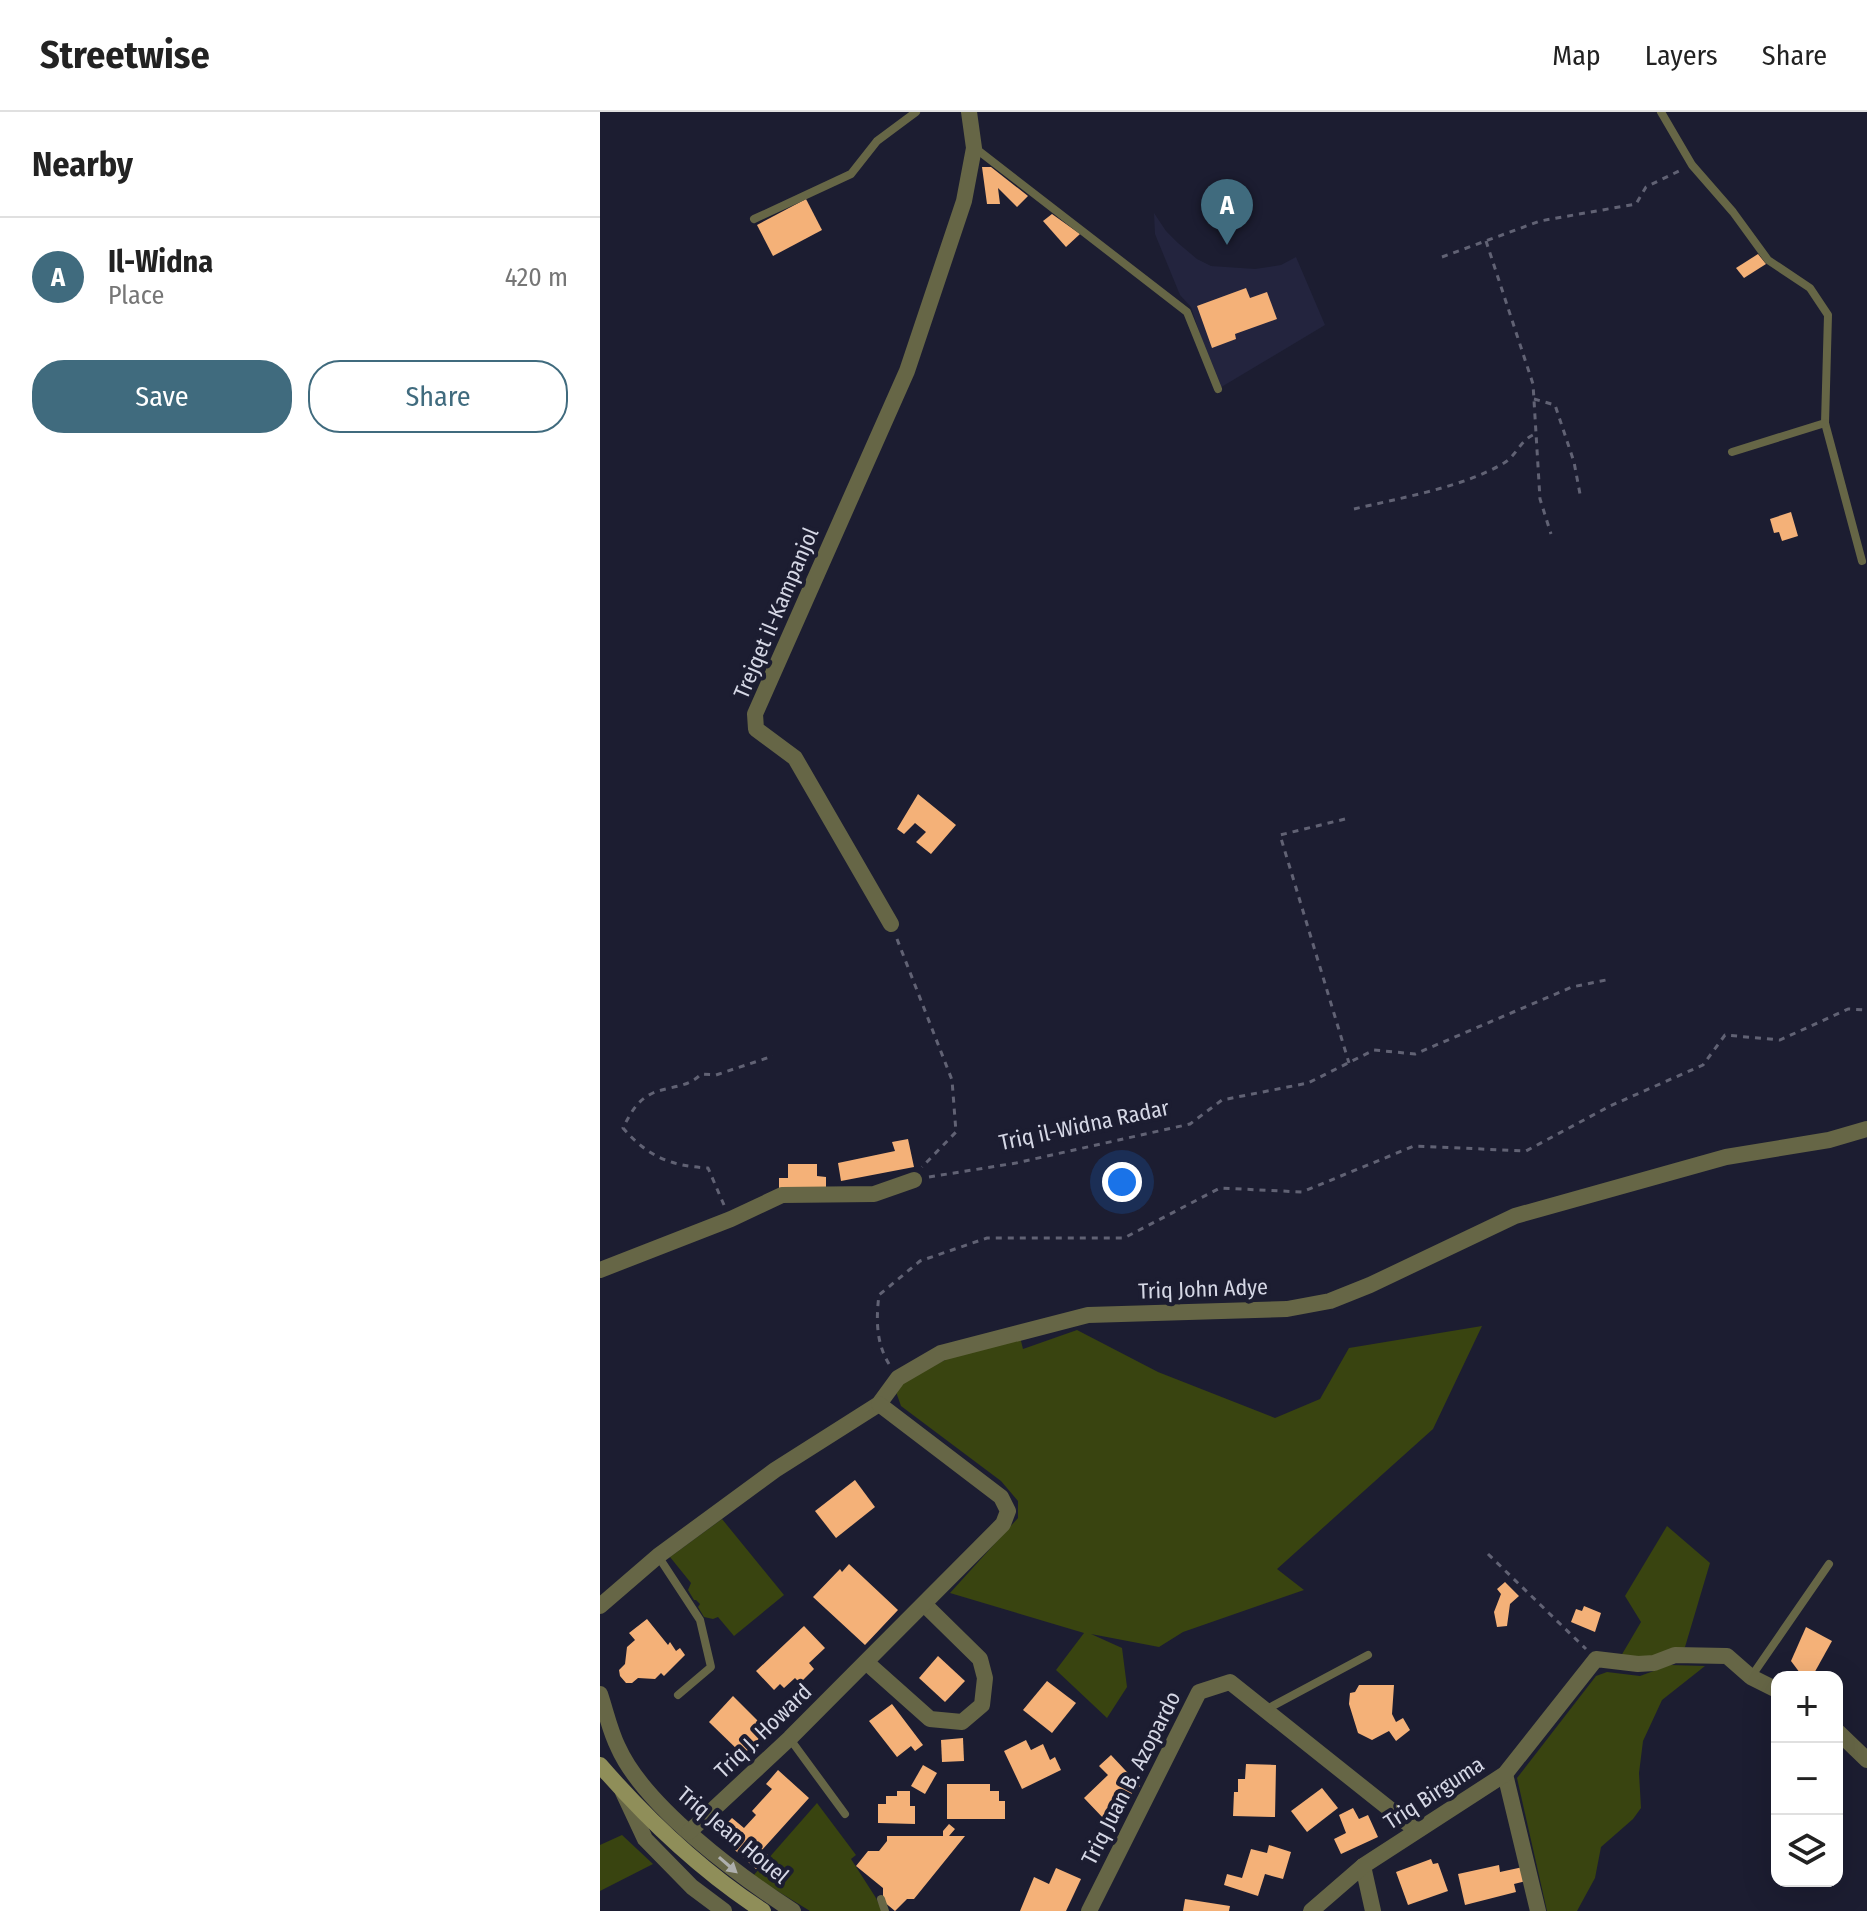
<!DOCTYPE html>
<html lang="en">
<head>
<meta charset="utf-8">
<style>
  :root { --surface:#fff; --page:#f2f2f2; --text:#222; --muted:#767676; --line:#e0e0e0; --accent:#406b7e }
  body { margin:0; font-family:"Fira Sans Condensed",sans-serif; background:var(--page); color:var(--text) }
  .controls { position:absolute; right:24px; bottom:24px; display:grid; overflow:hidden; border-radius:16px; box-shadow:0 8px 32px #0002 }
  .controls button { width:72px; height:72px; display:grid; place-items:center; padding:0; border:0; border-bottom:2px solid var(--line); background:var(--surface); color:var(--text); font:40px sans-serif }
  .you { position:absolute; left:522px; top:1070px; width:28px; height:28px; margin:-20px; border:6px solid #fff; border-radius:50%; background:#1a73e8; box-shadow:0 0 0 12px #1a73e833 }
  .badge { display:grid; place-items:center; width:52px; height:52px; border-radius:50%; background:var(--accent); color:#fff; font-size:26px; font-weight:700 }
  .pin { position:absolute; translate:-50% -66px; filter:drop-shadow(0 2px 4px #0008) }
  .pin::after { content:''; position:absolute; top:42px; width:28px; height:24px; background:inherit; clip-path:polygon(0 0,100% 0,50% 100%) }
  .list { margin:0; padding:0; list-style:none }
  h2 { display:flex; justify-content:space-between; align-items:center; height:104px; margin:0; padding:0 32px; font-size:34px }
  h2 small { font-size:26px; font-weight:400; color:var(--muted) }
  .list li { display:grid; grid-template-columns:52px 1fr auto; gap:24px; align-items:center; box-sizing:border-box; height:120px; padding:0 32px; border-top:2px solid var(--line) }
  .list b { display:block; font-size:30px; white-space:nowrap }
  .list p { margin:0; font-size:26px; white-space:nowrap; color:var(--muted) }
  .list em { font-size:26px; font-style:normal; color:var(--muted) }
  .actions { display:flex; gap:16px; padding:24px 32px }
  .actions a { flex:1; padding:18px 0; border:2px solid var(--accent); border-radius:32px; text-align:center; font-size:28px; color:var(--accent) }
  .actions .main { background:var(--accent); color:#fff }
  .icon { flex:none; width:44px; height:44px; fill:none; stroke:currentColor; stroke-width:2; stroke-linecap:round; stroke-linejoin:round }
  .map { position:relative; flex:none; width:1267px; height:1799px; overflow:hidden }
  header { display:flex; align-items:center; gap:48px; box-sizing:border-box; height:112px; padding:0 40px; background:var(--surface); border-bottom:2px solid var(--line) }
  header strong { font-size:38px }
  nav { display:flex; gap:44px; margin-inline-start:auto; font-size:28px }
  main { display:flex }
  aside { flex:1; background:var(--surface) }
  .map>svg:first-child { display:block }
  .built { fill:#23243e }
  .green { fill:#394410 }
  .building { fill:#f4b178 }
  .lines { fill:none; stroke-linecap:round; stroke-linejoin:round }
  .path { stroke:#616274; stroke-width:3; stroke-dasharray:6 6; stroke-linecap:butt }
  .service { stroke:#666646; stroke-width:8 }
  .minor { stroke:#666646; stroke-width:16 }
  .secondary { stroke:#8f8e59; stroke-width:16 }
  .oneway { fill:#aeafad }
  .labels { text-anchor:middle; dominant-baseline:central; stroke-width:8; stroke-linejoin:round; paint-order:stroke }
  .street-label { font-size:22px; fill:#d5d7e5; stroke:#1c1d31 }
</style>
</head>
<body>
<header>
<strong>Streetwise</strong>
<nav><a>Map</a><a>Layers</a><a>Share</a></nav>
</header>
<main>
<aside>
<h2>Nearby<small></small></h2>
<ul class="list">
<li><span class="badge">A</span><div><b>Il-Widna</b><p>Place</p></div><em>420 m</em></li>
</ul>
<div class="actions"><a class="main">Save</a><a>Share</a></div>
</aside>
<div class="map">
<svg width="1267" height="1799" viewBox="0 0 1267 1799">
  <rect width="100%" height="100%" fill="#1c1d31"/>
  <polygon class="built" points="554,101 566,119 578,131 597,147 611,154 655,157 681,153 696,145 725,213 618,277 591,195 580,183 555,122"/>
  <g class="green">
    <polygon points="882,1214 833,1317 677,1457 704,1478 583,1520 559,1535 491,1522 522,1536 527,1575 507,1606 456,1558 484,1521 350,1481 418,1406 418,1389 401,1369 301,1294 295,1277 326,1257 373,1235 420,1225 423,1237 477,1218 558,1260 675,1306 720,1287 749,1236"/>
    <polygon points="122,1407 184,1483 134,1524 118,1505 113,1507 104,1505 98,1495 100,1492 96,1488 94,1488 88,1478 91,1471 70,1445"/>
    <polygon points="1067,1414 1110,1451 1085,1535 1054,1548 1021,1544 1041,1510 1025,1484"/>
    <polygon points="1070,1553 1105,1554 1062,1588 1043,1629 1039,1661 1041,1696 1033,1707 1001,1735 995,1766 977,1799 947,1799 917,1666 996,1564 1007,1560 1040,1564"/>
    <polygon points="217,1691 256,1743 251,1747 276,1786 282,1799 210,1799 153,1764"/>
    <polygon points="22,1723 53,1752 0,1779 0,1733"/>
  </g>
  <g class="building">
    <polygon points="382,55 391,55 428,84 417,95 398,76 400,92 387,92"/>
    <polygon points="206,87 222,118 173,144 157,113"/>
    <polygon points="452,102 480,122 466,135 443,109"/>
    <polygon points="1158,142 1166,152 1144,166 1136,156"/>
    <polygon points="646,176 650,186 667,180 677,207 635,222 636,227 612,236 597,194"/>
    <polygon points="1191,400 1198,424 1182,429 1179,420 1174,421 1170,407"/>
    <polygon points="318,682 356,713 331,742 316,730 326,720 315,711 304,722 297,717"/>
    <polygon points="308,1027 314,1055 241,1069 238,1051 295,1039 292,1030"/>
    <polygon points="188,1052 217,1052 217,1064 226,1065 226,1080 179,1079 179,1066 188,1066"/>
    <polygon points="255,1368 275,1395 236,1426 215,1399"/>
    <polygon points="249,1452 298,1498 265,1533 213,1485 240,1457 242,1460"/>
    <polygon points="905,1470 919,1484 910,1492 907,1514 897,1515 894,1500 901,1482 897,1477"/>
    <polygon points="984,1494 1001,1501 995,1520 971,1510 976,1497 982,1499"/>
    <polygon points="47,1507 68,1533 70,1530 76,1539 80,1536 85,1543 64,1564 61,1561 55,1567 38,1566 32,1571 26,1571 20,1564 19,1558 25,1552 27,1535 35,1528 29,1521"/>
    <polygon points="204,1514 225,1536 209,1551 214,1557 200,1571 195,1566 184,1576 180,1572 174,1578 156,1559"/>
    <polygon points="1206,1515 1232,1529 1212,1565 1203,1565 1191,1549"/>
    <polygon points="338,1544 365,1569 345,1590 319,1566"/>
    <polygon points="447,1569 476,1591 452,1621 423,1598"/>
    <polygon points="759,1573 794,1573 792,1602 796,1610 803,1606 810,1618 796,1629 789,1619 772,1628 758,1621 749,1592 750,1581 755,1580"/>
    <polygon points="133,1584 167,1618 143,1643 109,1610"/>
    <polygon points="292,1592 323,1633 315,1639 311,1634 297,1645 269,1609"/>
    <polygon points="363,1626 364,1649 342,1650 341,1628"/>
    <polygon points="426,1628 431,1638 443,1632 450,1648 455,1645 461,1658 422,1677 404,1639"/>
    <polygon points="511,1643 540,1674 504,1707 484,1686 508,1663 499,1654"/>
    <polygon points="646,1652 676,1653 675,1705 633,1704 634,1680 638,1680 638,1667 645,1667"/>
    <polygon points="323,1653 337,1661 325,1682 311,1674"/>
    <polygon points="178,1658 209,1686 162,1738 168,1743 156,1757 117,1722 132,1706 144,1716 156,1703 152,1699 172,1677 166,1672"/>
    <polygon points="347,1672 390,1672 390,1679 399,1679 399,1689 405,1689 405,1707 347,1707"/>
    <polygon points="722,1676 738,1696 707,1720 691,1699"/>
    <polygon points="297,1679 310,1679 310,1694 315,1694 315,1712 278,1711 278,1692 286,1692 286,1684 297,1684"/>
    <polygon points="753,1696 759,1707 768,1703 778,1725 741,1742 734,1727 746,1721 739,1703"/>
    <polygon points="349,1712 355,1717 349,1724 365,1724 314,1787 307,1787 295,1799 283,1789 283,1776 256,1754 268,1739 279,1739 287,1729 287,1724 343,1724 343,1719"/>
    <polygon points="669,1733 691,1740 683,1767 665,1762 658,1784 624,1773 627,1762 642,1766 651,1737 667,1741"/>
    <polygon points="831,1747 833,1752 838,1751 848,1779 808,1793 796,1760"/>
    <polygon points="899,1753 900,1760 923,1755 926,1769 914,1772 916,1780 865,1793 858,1762"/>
    <polygon points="456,1756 481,1767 466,1799 420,1799 434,1765 449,1772"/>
    <polygon points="585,1787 630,1794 629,1799 583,1799"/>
  </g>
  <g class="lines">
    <g class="path">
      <polyline points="886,129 933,272 940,387 951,422"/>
      <polyline points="842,145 940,109 1036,92 1046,75 1081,58"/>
      <polyline points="934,287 955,293 974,350 980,382"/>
      <path d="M754,397C800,386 864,375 904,351C917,343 920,328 935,322"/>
      <polyline points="745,707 680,723 749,951"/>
      <polyline points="297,827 352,968 356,1020 322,1055"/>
      <polyline points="329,1065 416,1051 590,1012 622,988 708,971 774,938 815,942 972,875 1011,867"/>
      <path d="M124,1093L108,1056C71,1054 48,1045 23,1016C30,1002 37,988 53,981C69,974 88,976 101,962L116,963L173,944"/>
      <path d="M289,1252C276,1231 276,1207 279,1183L320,1149L387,1126H524L620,1076L702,1080L814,1034L926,1039L1010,994L1103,953L1125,923L1180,928L1248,897L1267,898"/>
      <polyline points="888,1442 986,1537"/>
    </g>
    <g class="service">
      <polyline points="1061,0 1092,53 1133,100 1168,148 1210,176 1228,203 1225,311 1262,449"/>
      <polyline points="375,36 587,200 618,277"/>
      <polyline points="154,107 251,62 277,29 316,0"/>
      <polyline points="1132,340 1225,311"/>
      <polyline points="58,1444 100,1508 111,1555 78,1583"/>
      <polyline points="1151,1565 1229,1452"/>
      <polyline points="667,1597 768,1543"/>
      <polyline points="190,1627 245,1702"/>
      <polyline points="281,1787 285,1799"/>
    </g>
    <g class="minor">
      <polyline points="291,812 195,646 156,617 155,602 307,259 364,89 374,36 369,0"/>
      <polyline points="0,1158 131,1107 182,1083 274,1082 314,1068"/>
      <polyline points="0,1494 58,1444 175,1358 279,1292 298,1266 341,1241 488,1203 687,1197 730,1189 770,1173 915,1104 1126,1045 1229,1028 1267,1017"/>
      <polyline points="266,1550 330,1607 362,1610 382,1593 385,1566 380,1547 325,1493"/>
      <path d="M0,1582C6,1600 10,1619 18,1635C44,1694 139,1764 193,1799"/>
      <polyline points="1237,1619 1267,1648"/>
      <polyline points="905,1662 938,1799"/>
      <polyline points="23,1680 45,1727 92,1775 124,1799"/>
      <polyline points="89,1720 190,1626 403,1412 408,1399 401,1385 279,1292"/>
      <polyline points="763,1754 773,1799"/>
      <polyline points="489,1799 599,1580 630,1570 816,1718"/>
      <polyline points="711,1799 763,1754 905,1662 996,1547 1038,1552 1054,1551 1075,1543 1127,1544 1151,1565 1177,1578"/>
    </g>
    <path class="secondary" d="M0,1653C47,1707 103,1760 163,1799"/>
  </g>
  <defs><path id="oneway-solid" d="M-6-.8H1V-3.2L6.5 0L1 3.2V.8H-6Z" transform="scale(2)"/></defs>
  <use class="oneway" href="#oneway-solid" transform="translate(128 1753) rotate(41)"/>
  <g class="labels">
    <g class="street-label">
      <text transform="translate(176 501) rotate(-67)">Trejqet il-Kampanjol</text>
      <text transform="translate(484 1013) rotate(-12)">Triq il-Widna Radar</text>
      <text transform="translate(603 1177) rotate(-2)">Triq John Adye</text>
      <text transform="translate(163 1619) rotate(-44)">Triq J. Howard</text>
      <text transform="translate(531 1666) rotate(-63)">Triq Juan B. Azopardo</text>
      <text transform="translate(834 1681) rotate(-33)">Triq Birguma</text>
      <text transform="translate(133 1723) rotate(40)">Triq Jean Houel</text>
    </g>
  </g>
</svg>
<div class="controls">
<button>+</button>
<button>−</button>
<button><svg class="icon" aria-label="layers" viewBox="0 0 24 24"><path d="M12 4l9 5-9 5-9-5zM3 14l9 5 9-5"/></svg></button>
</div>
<div class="you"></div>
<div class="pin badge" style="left:627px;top:133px">A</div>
</div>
</main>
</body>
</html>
